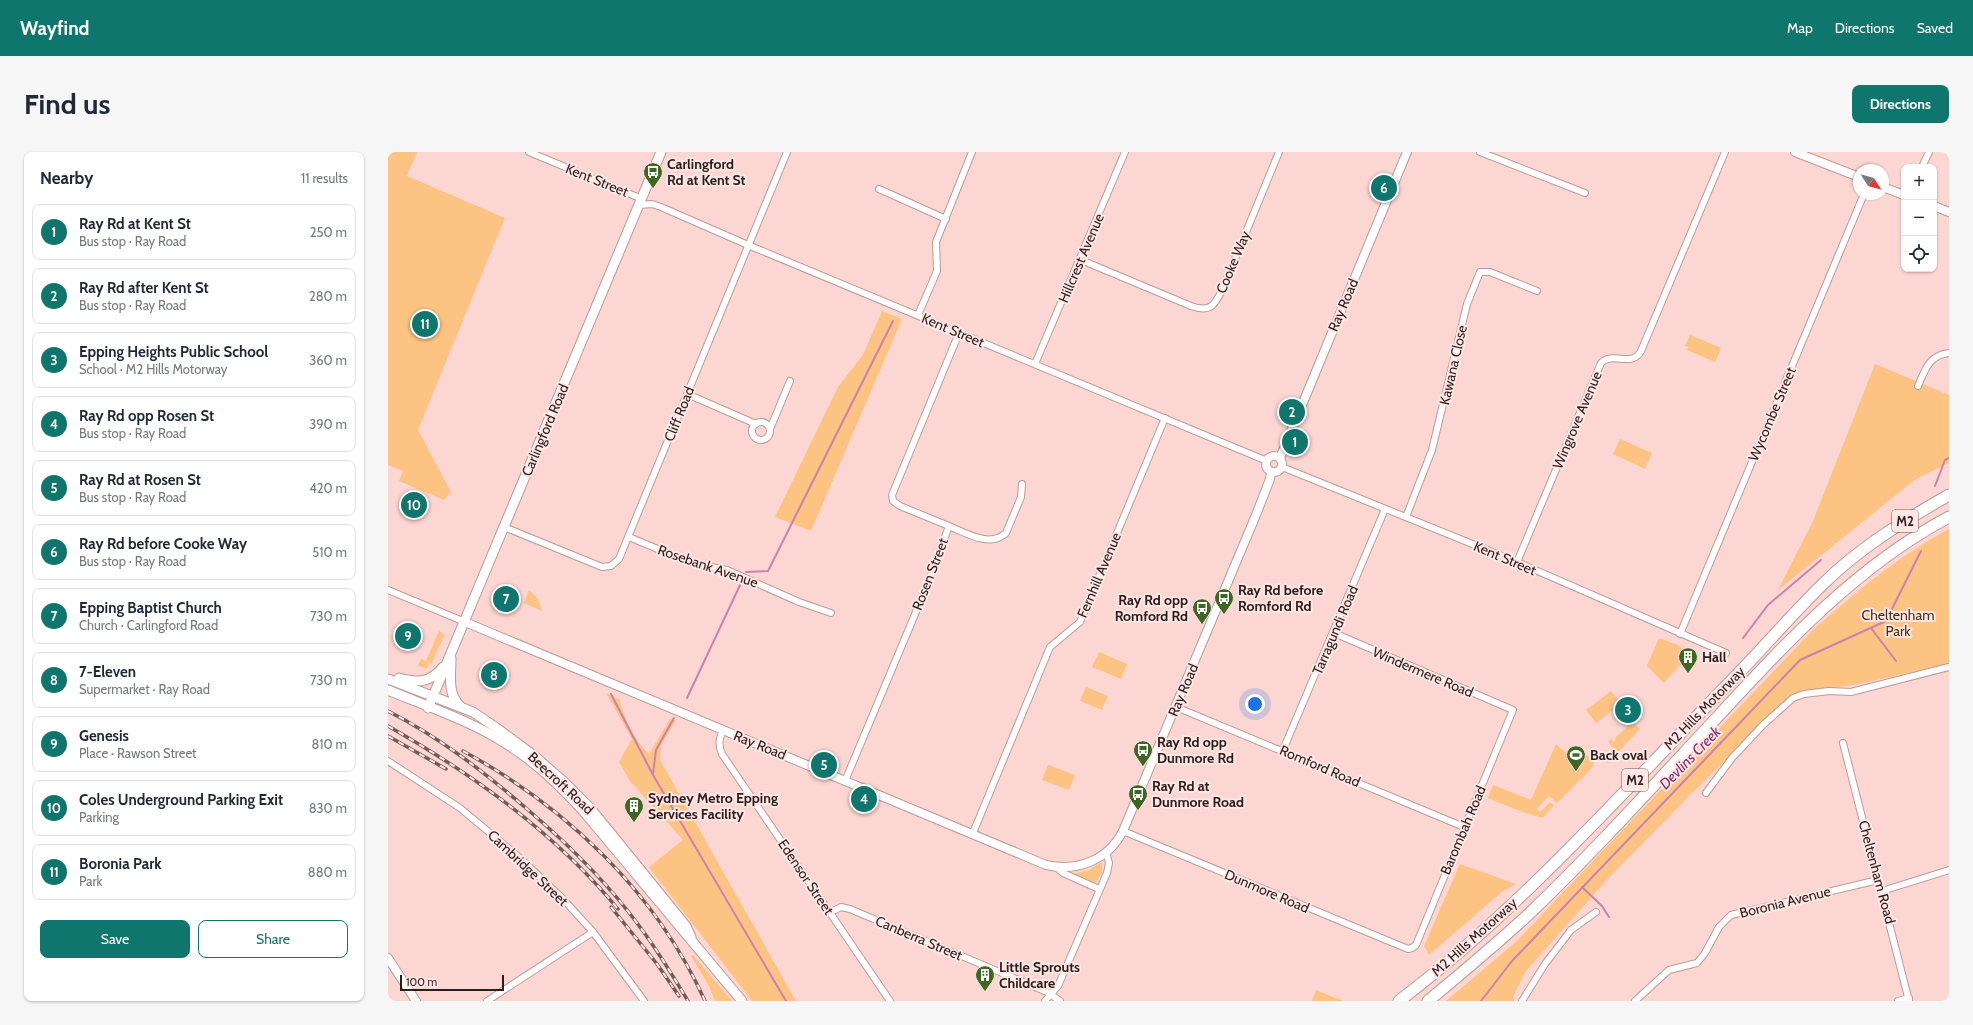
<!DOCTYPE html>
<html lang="en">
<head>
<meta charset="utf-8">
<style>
  :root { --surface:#fff; --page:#f6f6f7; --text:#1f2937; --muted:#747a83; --line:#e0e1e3; --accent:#0f766e }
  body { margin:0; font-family:Cabin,sans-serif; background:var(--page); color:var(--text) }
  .controls { position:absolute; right:12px; top:12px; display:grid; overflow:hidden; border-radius:8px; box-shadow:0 1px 3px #0004 }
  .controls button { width:36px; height:36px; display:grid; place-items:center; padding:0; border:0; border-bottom:1px solid var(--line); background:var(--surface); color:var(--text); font:20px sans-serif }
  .compass { position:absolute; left:1465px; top:12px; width:36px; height:36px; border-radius:50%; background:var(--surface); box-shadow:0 1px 3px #0004; rotate:127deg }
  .scale { position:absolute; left:12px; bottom:10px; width:104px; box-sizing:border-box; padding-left:4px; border:2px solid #2c1e1d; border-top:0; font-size:11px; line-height:14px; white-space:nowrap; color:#2c1e1d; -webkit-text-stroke:3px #fee7e5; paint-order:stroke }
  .you { position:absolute; left:867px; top:552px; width:14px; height:14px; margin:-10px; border:3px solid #fff; border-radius:50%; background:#1a73e8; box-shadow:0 0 0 6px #1a73e833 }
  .badge { display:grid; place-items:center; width:26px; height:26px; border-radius:50%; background:var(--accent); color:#fff; font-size:13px; font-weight:700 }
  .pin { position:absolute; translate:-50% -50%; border:2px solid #fff; box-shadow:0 1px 4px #0006 }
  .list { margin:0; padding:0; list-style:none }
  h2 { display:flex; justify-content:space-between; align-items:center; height:52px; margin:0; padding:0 16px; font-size:17px }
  h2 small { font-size:13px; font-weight:400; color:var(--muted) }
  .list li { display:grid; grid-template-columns:26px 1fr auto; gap:12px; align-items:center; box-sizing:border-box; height:56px; margin:0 8px 8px; padding:0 8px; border:1px solid var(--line); border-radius:8px }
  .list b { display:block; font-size:15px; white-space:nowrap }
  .list p { margin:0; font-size:13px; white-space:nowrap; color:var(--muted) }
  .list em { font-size:13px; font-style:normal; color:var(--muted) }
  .actions { display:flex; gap:8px; padding:12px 16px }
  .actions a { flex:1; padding:9px 0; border:1px solid var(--accent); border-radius:8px; text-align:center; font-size:14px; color:var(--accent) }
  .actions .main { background:var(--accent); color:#fff }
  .icon { flex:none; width:22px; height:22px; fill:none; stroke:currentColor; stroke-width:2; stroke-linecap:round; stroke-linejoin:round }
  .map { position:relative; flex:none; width:1561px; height:849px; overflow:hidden; border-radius:8px }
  header { display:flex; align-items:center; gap:24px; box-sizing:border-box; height:56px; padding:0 20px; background:var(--accent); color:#fff }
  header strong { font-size:19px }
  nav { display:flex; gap:22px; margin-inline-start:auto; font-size:14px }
  .intro { display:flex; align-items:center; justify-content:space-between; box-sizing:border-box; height:96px; padding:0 24px }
  h1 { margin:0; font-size:28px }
  .button { padding:10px 18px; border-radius:8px; background:var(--accent); color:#fff; font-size:14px; font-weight:700 }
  main { display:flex; gap:24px; padding:0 24px }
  aside { flex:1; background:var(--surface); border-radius:8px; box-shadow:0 1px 3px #0004 }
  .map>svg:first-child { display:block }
  .green { fill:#fcc383 }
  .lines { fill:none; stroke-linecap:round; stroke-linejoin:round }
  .stream { stroke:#cb81b1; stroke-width:2 }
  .street-casing { stroke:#be9a97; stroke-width:8 }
  .secondary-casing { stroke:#be9a97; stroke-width:10 }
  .primary-casing { stroke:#be9a97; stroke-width:11 }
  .highway-casing { stroke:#be9a97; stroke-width:13 }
  .street { stroke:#fff; stroke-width:6 }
  .secondary { stroke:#fff; stroke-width:8 }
  .primary { stroke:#fff; stroke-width:9 }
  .highway { stroke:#fff; stroke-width:11 }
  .rail-casing { stroke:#725c5a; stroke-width:3.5 }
  .rail { stroke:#fee7e5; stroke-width:2; stroke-dasharray:6; stroke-linecap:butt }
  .labels { text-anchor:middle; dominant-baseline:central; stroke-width:4; stroke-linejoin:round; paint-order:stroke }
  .shield { fill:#fee7e5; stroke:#6b5a59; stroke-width:1 }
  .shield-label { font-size:13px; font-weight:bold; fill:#2c1e1d }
  .poi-label { font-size:14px; font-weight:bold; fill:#2c1e1d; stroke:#fee7e5; text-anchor:start }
  .street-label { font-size:14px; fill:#2c1e1d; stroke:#fee7e5 }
  .park-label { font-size:14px; fill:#4a3113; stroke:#fee7e5 }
  .water-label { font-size:15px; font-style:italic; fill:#852d6b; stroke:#fee7e5 }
</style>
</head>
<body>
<header>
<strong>Wayfind</strong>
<nav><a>Map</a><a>Directions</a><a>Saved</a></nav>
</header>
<div class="intro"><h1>Find us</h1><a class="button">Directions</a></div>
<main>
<aside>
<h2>Nearby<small>11 results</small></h2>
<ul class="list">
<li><span class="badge">1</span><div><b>Ray Rd at Kent St</b><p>Bus stop · Ray Road</p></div><em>250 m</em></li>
<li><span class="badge">2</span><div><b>Ray Rd after Kent St</b><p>Bus stop · Ray Road</p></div><em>280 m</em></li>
<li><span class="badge">3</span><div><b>Epping Heights Public School</b><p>School · M2 Hills Motorway</p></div><em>360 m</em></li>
<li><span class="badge">4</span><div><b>Ray Rd opp Rosen St</b><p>Bus stop · Ray Road</p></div><em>390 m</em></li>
<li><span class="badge">5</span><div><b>Ray Rd at Rosen St</b><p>Bus stop · Ray Road</p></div><em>420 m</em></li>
<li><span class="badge">6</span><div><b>Ray Rd before Cooke Way</b><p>Bus stop · Ray Road</p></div><em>510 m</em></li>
<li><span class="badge">7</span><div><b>Epping Baptist Church</b><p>Church · Carlingford Road</p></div><em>730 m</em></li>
<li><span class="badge">8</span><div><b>7-Eleven</b><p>Supermarket · Ray Road</p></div><em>730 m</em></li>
<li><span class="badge">9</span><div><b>Genesis</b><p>Place · Rawson Street</p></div><em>810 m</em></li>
<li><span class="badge">10</span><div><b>Coles Underground Parking Exit</b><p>Parking</p></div><em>830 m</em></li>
<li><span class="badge">11</span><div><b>Boronia Park</b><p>Park</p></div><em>880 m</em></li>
</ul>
<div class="actions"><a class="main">Save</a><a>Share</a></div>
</aside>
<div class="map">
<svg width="1561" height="849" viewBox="0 0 1561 849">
  <rect width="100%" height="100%" fill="#fcd6d2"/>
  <g class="green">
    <polygon points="0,0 29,0 19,24 117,66 30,278 63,340 56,348 11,329 15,319 0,313"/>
    <polygon points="494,159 514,167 423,379 387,365 450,235 475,203"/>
    <polygon points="1302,183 1333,196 1327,210 1299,198 1300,195 1297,194"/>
    <polygon points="1487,212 1561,243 1561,311 1528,327 1390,438 1425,369"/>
    <polygon points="1232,287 1264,301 1257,317 1225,302"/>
    <path d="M1561,377V512L1471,532L1405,542L1303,642L1217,730L1138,819L1125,845L1126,849H1058L1128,790L1424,479C1468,440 1509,405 1561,377Z"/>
    <polygon points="141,438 150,447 154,459 136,451"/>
    <polygon points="51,479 57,482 43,512 41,511 39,517 30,514 33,507 38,509"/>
    <polygon points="1271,486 1290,493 1302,502 1276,531 1259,514"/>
    <polygon points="711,500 739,512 733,527 704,515"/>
    <polygon points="698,535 720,544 714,558 692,549"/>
    <polygon points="1223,539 1233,552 1208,571 1198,558"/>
    <path d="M218,541L231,547C237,567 246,588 261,602L282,567L288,568L273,594L272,608L408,849H364L261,715L295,688L242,629L231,610L244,587Z"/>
    <polygon points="1242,572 1245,574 1247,572 1252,577 1220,611 1212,603 1214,600 1219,603 1225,595 1220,590 1223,587 1226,590 1228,585"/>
    <polygon points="1168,592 1177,600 1184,594 1193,602 1195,600 1206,609 1205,615 1169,651 1161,644 1149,657 1152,660 1162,650 1166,653 1155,666 1137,661 1100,646 1105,633 1143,648"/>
    <polygon points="660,613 687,623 681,638 654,628"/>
    <polygon points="714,710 714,721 707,731 685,722 701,718"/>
    <polygon points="1072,712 1128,732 1114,740 1041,803 1036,794"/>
    <polygon points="305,803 344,849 327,849 321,834 303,804"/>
    <polygon points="928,838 955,849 924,849"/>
  </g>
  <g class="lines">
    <g class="stream">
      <polyline points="1547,334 1557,308 1561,306"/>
      <polyline points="358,420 380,419 505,169"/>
      <polyline points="1483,476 1508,509"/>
      <polyline points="1355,486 1380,453 1433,408"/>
      <polyline points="223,542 265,623 398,849"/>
      <polyline points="299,546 353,431"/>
      <polyline points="265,622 268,598 286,566"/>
      <polyline points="1194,735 1214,754 1221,765"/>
      <polyline points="1093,849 1124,809 1412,508 1498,469 1533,399"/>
    </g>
    <g class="street-casing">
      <g id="street">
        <polyline points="141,0 254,47"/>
        <polyline points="1092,0 1197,41"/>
        <polyline points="1534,15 1541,0"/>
        <polyline points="491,37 558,67"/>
        <polyline points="251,53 264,52 273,55 360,93 879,309"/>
        <path d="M693,108L803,154C823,161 827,153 835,136L891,0"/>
        <polyline points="530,163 549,119 548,90 584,0"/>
        <polyline points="647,212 737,0"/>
        <path d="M1530,234C1537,218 1541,203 1561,201"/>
        <polyline points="299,242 368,272"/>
        <circle cx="373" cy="279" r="9"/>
        <polyline points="382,277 402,229"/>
        <polyline points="894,315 1129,410 1338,501"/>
        <polyline points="1018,365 1044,298 1079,152 1092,120 1102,120 1149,139"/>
        <path d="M561,374C578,381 602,396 618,381L633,345L634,332"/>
        <polyline points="116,375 214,415 223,414 231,407 399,0"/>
        <polyline points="241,385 303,411 339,418 411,450 443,461"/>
        <path d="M1129,410L1213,211C1225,199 1244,216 1253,199L1337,0"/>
        <polyline points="0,438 77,470"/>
        <polyline points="1292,482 1476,42"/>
        <polyline points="788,555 1076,675"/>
        <path d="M335,578C331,587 330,593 334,602L502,849"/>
        <polyline points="1455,591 1521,849"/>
        <polyline points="895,598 997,357"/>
        <polyline points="0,609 72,656 132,706 175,747 205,780 256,849"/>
        <polyline points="457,629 541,429 561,374 512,354 505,349 504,343 571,181"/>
        <polyline points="1318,641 1344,606 1375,573 1405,546 1416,542 1441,539 1463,540 1561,515"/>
        <polyline points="735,679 1020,797 1024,796 1028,793 1125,558 946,481"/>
        <polyline points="585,681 662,495 692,470 777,266"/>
        <polyline points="668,715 675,721 711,737"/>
        <polyline points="1494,739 1561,718"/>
        <polyline points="443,760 453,755 462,757 659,840 672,849"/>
        <polyline points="99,849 205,780"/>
        <polyline points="657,849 670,834 719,721 721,711 718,700"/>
        <polyline points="1134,849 1157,812 1183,778 1208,760"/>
        <polyline points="1247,849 1281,818 1309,811 1317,801 1331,775 1343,763 1490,728"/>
        <polyline points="1510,849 1521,846"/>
      </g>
    </g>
    <g class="secondary-casing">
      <g id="secondary">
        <polyline points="1407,0 1471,25"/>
        <polyline points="1495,35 1516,43"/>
        <polyline points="1546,54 1561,60"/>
        <circle cx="886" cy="312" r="8"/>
        <polyline points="892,306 1019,0"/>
        <path d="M77,470L658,713C690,720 720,708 735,679L868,363L882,327L883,320"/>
        <polyline points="0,806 28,849"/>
      </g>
    </g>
    <g class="primary-casing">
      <g id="primary">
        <path d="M63,506C63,523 59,541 72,554"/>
        <path d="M11,526C30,531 42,531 55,515"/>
        <polyline points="0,527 85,560 110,577 145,603 176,630 203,657 298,774 303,785"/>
        <path d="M0,538C38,554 83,569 117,591C147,609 174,635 197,661L354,849"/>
        <polyline points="40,556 273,0"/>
      </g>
    </g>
    <g class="highway-casing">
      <g id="highway">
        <path d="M1011,849C1132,757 1234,641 1339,533C1372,500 1402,464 1435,432C1471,396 1517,368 1561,343"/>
        <path d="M1040,849C1075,820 1110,791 1143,760C1196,709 1245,656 1295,602C1376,516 1455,421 1561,365"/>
      </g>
    </g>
    <use href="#street" class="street"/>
    <use href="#secondary" class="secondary"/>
    <use href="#primary" class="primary"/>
    <use href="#highway" class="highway"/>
    <g class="rail-casing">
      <g id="rail">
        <path d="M0,559C51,585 95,619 139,657C180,692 220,731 252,775C270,799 285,824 300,849"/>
        <path d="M0,574C86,623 167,681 230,757"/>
        <polyline points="0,584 58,617"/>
        <path d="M75,599C178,655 268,740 317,849"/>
        <polyline points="223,755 269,812 291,844"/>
      </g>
    </g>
    <use href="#rail" class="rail"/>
  </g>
  <defs>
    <g id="bus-pin" transform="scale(1)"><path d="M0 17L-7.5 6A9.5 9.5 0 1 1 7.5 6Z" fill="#3d6723" stroke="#fee7e5"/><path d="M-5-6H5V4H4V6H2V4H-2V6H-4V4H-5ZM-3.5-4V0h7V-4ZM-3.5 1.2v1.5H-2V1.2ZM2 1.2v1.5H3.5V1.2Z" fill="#fff"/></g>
    <g id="building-pin" transform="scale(1)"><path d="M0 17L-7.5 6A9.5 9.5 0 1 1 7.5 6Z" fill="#3d6723" stroke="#fee7e5"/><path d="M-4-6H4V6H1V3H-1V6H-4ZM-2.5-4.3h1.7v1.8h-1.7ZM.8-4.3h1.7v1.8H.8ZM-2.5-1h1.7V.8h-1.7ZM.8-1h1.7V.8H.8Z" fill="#fff"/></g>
    <g id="stadium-pin" transform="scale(1)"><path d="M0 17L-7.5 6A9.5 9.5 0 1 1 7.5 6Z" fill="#3d6723" stroke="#fee7e5"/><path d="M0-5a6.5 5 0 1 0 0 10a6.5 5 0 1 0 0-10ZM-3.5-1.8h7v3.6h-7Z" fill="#fff"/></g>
  </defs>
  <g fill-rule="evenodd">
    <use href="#bus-pin" x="265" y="20"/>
    <use href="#bus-pin" x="836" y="446"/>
    <use href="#bus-pin" x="814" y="456"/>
    <use href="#building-pin" x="1300" y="505"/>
    <use href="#bus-pin" x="755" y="598"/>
    <use href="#stadium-pin" x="1188" y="603"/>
    <use href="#bus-pin" x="750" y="642"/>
    <use href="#building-pin" x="246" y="654"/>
    <use href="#building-pin" x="597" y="823"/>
  </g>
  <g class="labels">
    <g class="shield">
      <rect x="1504" y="358" width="26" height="22" rx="3"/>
      <rect x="1234" y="617" width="26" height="22" rx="3"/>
    </g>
    <g class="shield-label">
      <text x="1517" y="369">M2</text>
      <text x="1247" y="628">M2</text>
    </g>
    <g class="poi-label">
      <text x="279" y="12">Carlingford<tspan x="279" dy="16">Rd at Kent St</tspan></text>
      <text x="850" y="438">Ray Rd before<tspan x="850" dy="16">Romford Rd</tspan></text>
      <text x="800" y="448" text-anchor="end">Ray Rd opp<tspan x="800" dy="16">Romford Rd</tspan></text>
      <text x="1314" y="505">Hall</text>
      <text x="769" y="590">Ray Rd opp<tspan x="769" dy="16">Dunmore Rd</tspan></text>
      <text x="1202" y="603">Back oval</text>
      <text x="764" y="634">Ray Rd at<tspan x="764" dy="16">Dunmore Road</tspan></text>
      <text x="260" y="646">Sydney Metro Epping<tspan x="260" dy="16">Services Facility</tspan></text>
      <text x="611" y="815">Little Sprouts<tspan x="611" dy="16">Childcare</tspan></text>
    </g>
    <g class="street-label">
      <text transform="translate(209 28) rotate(22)">Kent Street</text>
      <text transform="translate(693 106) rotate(-67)">Hillcrest Avenue</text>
      <text transform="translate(845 110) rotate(-67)">Cooke Way</text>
      <text transform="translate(955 153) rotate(-67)">Ray Road</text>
      <text transform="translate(565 178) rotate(23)">Kent Street</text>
      <text transform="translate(1065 213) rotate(-77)">Kawana Close</text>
      <text transform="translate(291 262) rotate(-68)">Cliff Road</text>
      <text transform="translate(1384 262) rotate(-67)">Wycombe Street</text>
      <text transform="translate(1189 268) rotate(-67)">Wingrove Avenue</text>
      <text transform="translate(157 278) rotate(-67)">Carlingford Road</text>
      <text transform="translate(1117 406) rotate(23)">Kent Street</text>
      <text transform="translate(320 414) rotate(19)">Rosebank Avenue</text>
      <text transform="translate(542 422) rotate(-69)">Rosen Street</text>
      <text transform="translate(711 423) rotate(-67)">Fernhill Avenue</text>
      <text transform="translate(947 478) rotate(-67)">Tarragundi Road</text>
      <text transform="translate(1035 520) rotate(23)">Windermere Road</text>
      <text transform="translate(795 538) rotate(-67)">Ray Road</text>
      <text transform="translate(1316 556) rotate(-46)">M2 Hills Motorway</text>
      <text transform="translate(372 593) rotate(22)">Ray Road</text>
      <text transform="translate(932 614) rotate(23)">Romford Road</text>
      <text transform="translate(173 631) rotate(43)">Beecroft Road</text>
      <text transform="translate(1075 678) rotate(-67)">Barombah Road</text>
      <text transform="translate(140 716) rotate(43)">Cambridge Street</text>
      <text transform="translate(1489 720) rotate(75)">Cheltenham Road</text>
      <text transform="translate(418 725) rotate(56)">Edensor Street</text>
      <text transform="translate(879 739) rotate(23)">Dunmore Road</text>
      <text transform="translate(1397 750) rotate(-14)">Boronia Avenue</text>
      <text transform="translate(1086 785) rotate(-42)">M2 Hills Motorway</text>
      <text transform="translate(531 786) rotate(23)">Canberra Street</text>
    </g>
    <g class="park-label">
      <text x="1510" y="463">Cheltenham<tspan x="1510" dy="16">Park</tspan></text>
    </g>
    <g class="water-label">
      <text transform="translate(1302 606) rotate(-46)">Devlins Creek</text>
    </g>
  </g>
</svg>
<div class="controls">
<button>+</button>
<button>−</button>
<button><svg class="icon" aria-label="locate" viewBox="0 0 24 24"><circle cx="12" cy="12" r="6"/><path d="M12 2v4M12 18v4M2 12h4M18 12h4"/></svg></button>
</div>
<svg class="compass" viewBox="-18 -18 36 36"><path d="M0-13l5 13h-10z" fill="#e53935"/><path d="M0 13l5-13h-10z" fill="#747a83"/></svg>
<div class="scale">100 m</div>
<div class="you"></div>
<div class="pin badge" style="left:907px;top:290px">1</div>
<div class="pin badge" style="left:904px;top:260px">2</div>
<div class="pin badge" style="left:1240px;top:558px">3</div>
<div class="pin badge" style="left:476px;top:647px">4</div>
<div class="pin badge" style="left:436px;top:613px">5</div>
<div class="pin badge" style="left:996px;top:36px">6</div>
<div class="pin badge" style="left:118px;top:447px">7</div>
<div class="pin badge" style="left:106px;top:523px">8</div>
<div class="pin badge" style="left:20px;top:484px">9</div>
<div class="pin badge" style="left:26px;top:353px">10</div>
<div class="pin badge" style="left:37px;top:172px">11</div>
</div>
</main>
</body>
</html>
